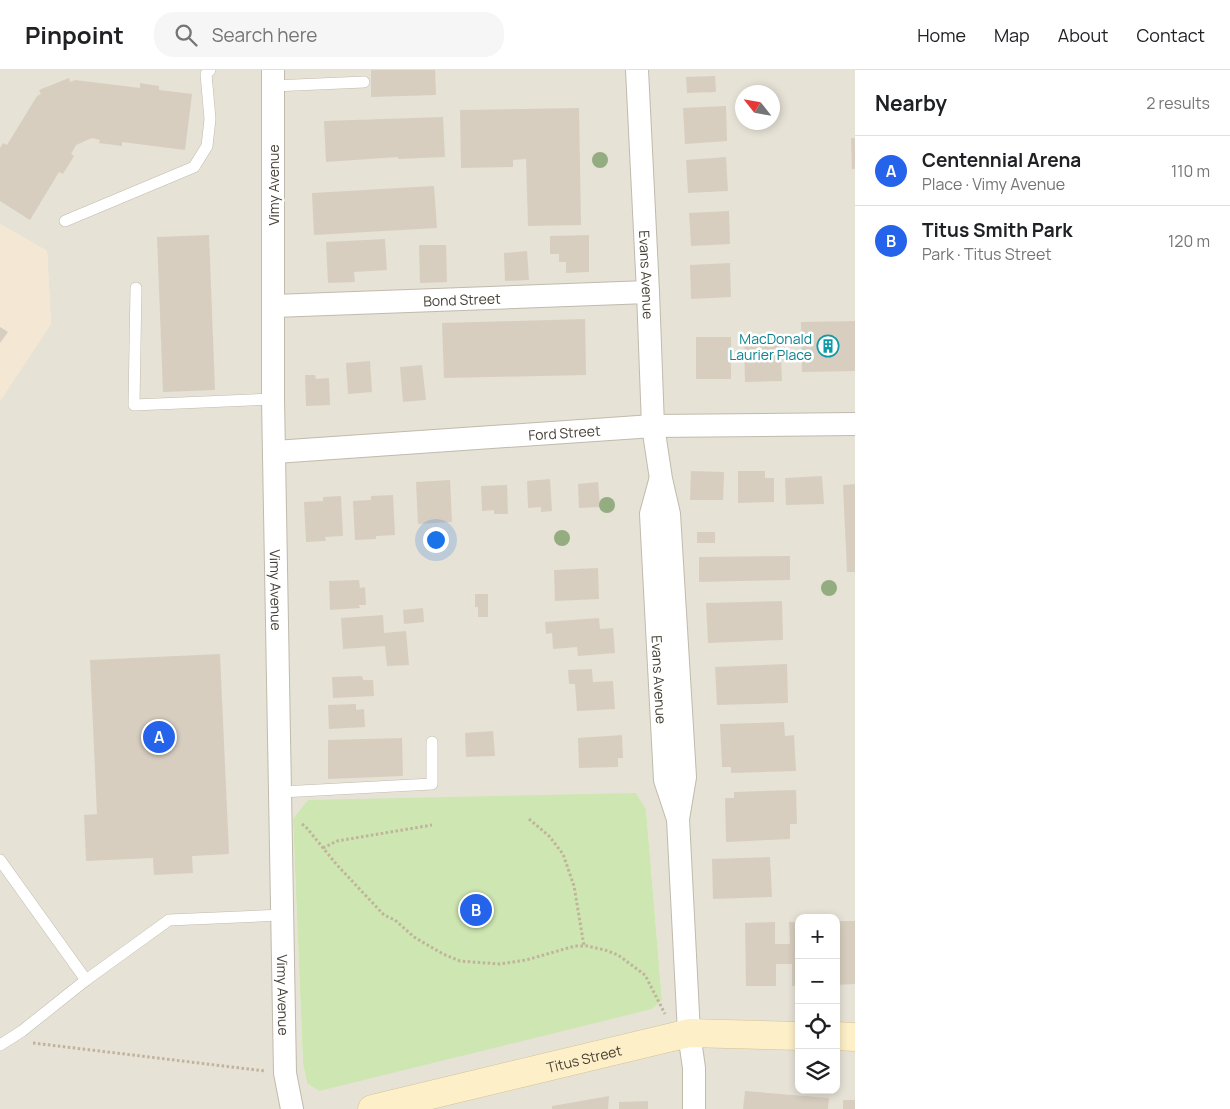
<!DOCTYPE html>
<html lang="en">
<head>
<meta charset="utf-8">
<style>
  :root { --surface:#fff; --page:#f6f6f6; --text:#202124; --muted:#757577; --line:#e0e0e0; --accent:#2563eb }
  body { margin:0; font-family:Manrope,sans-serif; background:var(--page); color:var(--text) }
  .controls { position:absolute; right:15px; bottom:15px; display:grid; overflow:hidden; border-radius:10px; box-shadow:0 2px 8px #0003 }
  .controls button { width:45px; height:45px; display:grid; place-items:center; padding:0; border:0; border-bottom:1px solid var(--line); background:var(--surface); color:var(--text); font:25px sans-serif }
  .compass { position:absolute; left:735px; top:15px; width:45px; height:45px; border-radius:50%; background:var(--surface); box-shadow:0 2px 8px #0003; rotate:301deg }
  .you { position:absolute; left:435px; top:469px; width:18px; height:18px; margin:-12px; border:4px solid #fff; border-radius:50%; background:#1a73e8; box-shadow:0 0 0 8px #1a73e833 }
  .badge { display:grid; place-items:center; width:32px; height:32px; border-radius:50%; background:var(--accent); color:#fff; font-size:16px; font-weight:700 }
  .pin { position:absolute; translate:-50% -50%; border:2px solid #fff; box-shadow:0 1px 5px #0006 }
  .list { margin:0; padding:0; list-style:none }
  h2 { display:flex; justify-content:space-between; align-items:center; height:65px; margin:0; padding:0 20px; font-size:21px }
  h2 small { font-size:16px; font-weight:400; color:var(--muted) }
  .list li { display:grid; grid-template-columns:32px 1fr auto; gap:15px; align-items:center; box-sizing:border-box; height:70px; padding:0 20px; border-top:1px solid var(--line) }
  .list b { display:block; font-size:19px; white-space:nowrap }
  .list p { margin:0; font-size:16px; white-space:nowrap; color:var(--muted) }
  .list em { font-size:16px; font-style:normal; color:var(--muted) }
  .icon { flex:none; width:28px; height:28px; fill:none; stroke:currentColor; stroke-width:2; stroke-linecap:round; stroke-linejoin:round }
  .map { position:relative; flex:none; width:855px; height:1039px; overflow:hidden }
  header { display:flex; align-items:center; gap:30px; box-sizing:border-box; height:70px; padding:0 25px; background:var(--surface); border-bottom:1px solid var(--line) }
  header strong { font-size:24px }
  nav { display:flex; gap:28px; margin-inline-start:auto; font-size:18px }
  .search { width:350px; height:45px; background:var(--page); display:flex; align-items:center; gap:12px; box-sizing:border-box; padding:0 18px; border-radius:20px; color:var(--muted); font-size:19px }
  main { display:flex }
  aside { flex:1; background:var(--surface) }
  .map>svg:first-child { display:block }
  .residential { fill:#e7e2d6; fill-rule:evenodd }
  .commercial { fill:#f4e7d3 }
  .green { fill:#cee6b1 }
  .building { fill:#d7cec0 }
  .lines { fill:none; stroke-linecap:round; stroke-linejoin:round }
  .service-casing { stroke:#c1baad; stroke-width:12 }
  .minor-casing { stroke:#c1baad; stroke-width:24 }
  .secondary-casing { stroke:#d2c398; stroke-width:29 }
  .path { stroke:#c0b39c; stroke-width:3; stroke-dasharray:2.5 2.5; stroke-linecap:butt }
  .service { stroke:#fff; stroke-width:11 }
  .minor { stroke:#fff; stroke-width:22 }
  .secondary { stroke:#fdf0c8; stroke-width:28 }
  .tree { fill:#94ad80 }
  .labels { text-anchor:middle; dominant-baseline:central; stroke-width:5; stroke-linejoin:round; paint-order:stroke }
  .street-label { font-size:14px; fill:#464036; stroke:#fff }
  .culture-label { font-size:14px; fill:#0d838f; stroke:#fff; text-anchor:end }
</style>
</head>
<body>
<header>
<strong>Pinpoint</strong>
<div class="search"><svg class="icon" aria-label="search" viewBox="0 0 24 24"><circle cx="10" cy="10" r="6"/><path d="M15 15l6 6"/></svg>Search here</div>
<nav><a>Home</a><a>Map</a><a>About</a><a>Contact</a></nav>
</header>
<main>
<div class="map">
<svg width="855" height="1039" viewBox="0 0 855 1039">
  <rect width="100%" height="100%" fill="#f3f0e7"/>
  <path class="residential" d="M0,0H855V1039H0V331L51,254L47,181L0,154ZM742,22H772V52H742ZM636,723L646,739L662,930L652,939L307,1013L303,994L293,749ZM799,848H836V1020H799Z"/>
  <polygon class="commercial" points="0,154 47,181 51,254 0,331"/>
  <polygon class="green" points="636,723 646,739 662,930 652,939 319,1021 307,1013 303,994 293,749 308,730"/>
  <g class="building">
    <polygon points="371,0 435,0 436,25 371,27"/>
    <polygon points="715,6 716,22 687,23 686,7"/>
    <polygon points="69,8 70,12 75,10 140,18 140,13 159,16 159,20 192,24 185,80 122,72 122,76 99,73 100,70 92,68 76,75 71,84 74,86 63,104 59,102 30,150 0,131 0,78 3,73 7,75 37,26 41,24 39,20"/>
    <polygon points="726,36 727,71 685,74 683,38"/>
    <polygon points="579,38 581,155 528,156 526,89 513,90 513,97 461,98 460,40"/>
    <polygon points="443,47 445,87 398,89 398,87 326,92 324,51"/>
    <polygon points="851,68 855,68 855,99 852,99"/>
    <polygon points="726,87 728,121 688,123 686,90"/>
    <polygon points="434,116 437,158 314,165 312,123"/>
    <polygon points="729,141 730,174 691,176 689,143"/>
    <polygon points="209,165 215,320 163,322 157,167"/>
    <polygon points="589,165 589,202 566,203 566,192 559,192 559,184 550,184 550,166"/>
    <polygon points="385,169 387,200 354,202 355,212 328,213 326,172"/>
    <polygon points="419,175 446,175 447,212 420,213"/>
    <polygon points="527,181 529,210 505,211 504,183"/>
    <polygon points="730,193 731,227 691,229 690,195"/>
    <polygon points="585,249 586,305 444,308 442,253"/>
    <polygon points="855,251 855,301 802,302 801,252"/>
    <polygon points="0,257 8,262 0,273"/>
    <polygon points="780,265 782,311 745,312 744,266"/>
    <rect x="696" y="267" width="35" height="42"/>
    <polygon points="370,291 372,322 348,324 346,293"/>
    <polygon points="422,295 426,330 403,332 400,297"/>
    <polygon points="305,305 315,305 316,309 329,308 330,335 306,336"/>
    <polygon points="691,401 724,402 723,430 690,430"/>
    <polygon points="738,401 765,401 765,408 774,408 774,432 738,433"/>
    <polygon points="822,406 824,434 786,435 785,408"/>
    <polygon points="550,409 552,441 541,442 541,437 528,438 527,411"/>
    <polygon points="450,410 452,452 418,454 416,412"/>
    <polygon points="598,412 600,437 579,438 578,414"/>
    <polygon points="855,414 855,502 847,502 843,415"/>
    <polygon points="507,415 508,444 494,444 494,440 482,441 481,416"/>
    <polygon points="393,425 395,465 376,466 376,469 355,470 353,431 371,430 371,426"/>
    <polygon points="341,426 343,466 325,467 326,471 306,472 304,432 323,431 323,427"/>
    <rect x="697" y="462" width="18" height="11"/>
    <polygon points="790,486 790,510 699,512 699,487"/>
    <polygon points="598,498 599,529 555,531 554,500"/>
    <polygon points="359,510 360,518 365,517 366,535 359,535 360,538 330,540 329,511"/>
    <polygon points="475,524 488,524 488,547 478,547 478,537 475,537"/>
    <polygon points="782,531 783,570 708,573 706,533"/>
    <polygon points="423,538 424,552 404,554 403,540"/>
    <polygon points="383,545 384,563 406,561 409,595 387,596 385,576 343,579 341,548"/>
    <polygon points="599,548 600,559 613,558 615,583 578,586 577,577 553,579 552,563 546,564 545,552"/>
    <polygon points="220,584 229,784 192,786 193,803 154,805 153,788 86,791 84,745 97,744 90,590"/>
    <polygon points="787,594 788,633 717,635 715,597"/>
    <polygon points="592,599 593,612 613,611 615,639 577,641 575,614 569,614 568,600"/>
    <polygon points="362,606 363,610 373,610 374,626 333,628 332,607"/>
    <polygon points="356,634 356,640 364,639 365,657 329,659 328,635"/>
    <polygon points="784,652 785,666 794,665 796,701 731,703 731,697 722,697 720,654"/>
    <polygon points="493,661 495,686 466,687 465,663"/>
    <polygon points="622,665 623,688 618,688 618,697 579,698 578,668"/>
    <polygon points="402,668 403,706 328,709 328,670"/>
    <polygon points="796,720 797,754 790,754 790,769 726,772 725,728 734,728 734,722"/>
    <polygon points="770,787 772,827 713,829 712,789"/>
    <polygon points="836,851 855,851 855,914 836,915"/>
    <polygon points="775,852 775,874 790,874 789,852 799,852 799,916 792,916 792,894 776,894 776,916 746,916 745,853"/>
    <polygon points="745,1021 829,1028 828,1039 743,1039"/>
    <polygon points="609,1026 608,1039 552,1039 552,1036"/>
    <rect x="843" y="1030" width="12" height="9"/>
    <polygon points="648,1031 648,1039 619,1039 619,1032"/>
  </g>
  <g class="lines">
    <g class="service-casing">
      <g id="service">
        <polyline points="273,16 364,12"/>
        <polyline points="65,151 194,97 207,76 210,49 206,4 210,0"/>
        <polyline points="136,218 134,335 273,329"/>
        <polyline points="281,722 432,714 432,672"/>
        <polyline points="0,790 86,910"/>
        <polyline points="0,975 22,961 86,910 169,850 283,845"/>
      </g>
    </g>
    <g class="minor-casing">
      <g id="minor">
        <path id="s1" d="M273,0V329L285,1003L292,1039"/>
        <path id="s2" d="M637,0L648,222L653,356L661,409L669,444L685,707L678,749L689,963L694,998V1039"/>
        <path id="s3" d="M274,236L648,222"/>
        <path id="s4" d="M275,382L653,356L855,354"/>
        <path id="s5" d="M660,411L651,444L665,710L677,746"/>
      </g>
    </g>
    <g class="secondary-casing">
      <g id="secondary">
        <polyline points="836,966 855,967"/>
        <path id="s6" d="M372,1039L689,963L799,966"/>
      </g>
    </g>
    <g class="path">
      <polyline points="529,749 549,766 563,784 574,816 584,876"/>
      <polyline points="302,754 306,757 337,795 384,845 395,850 414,867 443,884 460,891 500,894 526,890 575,876 587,876 605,880 618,885 645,905 665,944"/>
      <polyline points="323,778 337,771 432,755"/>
      <polyline points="33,973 265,1001"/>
    </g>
    <use href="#service" class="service"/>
    <use href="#minor" class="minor"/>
    <use href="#secondary" class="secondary"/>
  </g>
  <g class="tree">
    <circle cx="600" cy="90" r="8"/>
    <circle cx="607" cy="435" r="8"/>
    <circle cx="562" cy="468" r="8"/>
    <circle cx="829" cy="518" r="8"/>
  </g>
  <defs>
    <g id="building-ring" transform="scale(1.125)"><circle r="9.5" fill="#fff" stroke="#0f9aa8" stroke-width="1.5"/><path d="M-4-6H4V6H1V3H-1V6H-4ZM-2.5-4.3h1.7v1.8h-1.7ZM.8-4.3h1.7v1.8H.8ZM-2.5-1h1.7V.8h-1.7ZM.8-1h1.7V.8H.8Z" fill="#0f9aa8"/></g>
  </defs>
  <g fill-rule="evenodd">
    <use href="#building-ring" x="828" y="276"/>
  </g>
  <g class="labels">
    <g class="street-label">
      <text transform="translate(273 115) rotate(-90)">Vimy Avenue</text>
      <text stroke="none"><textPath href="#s2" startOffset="205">Evans Avenue</textPath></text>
      <text stroke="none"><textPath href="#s3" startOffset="188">Bond Street</textPath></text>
      <text stroke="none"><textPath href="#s4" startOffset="290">Ford Street</textPath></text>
      <text stroke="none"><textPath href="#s1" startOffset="520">Vimy Avenue</textPath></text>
      <text stroke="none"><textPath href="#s5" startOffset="200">Evans Avenue</textPath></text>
      <text stroke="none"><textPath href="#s1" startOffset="925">Vimy Avenue</textPath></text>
      <text stroke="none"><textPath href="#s6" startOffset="218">Titus Street</textPath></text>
    </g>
    <g class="culture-label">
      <text x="812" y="268">MacDonald<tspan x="812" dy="16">Laurier Place</tspan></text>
    </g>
  </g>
</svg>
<div class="controls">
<button>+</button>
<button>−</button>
<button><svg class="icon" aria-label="locate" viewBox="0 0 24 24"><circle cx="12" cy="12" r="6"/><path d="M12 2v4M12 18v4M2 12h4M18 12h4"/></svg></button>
<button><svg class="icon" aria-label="layers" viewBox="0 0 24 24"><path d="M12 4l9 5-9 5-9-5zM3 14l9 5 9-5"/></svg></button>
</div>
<svg class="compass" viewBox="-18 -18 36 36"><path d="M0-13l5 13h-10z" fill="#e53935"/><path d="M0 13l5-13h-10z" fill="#757577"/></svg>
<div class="you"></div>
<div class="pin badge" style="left:159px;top:667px">A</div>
<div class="pin badge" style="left:476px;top:840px">B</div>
</div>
<aside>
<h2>Nearby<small>2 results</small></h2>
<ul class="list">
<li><span class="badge">A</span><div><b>Centennial Arena</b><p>Place · Vimy Avenue</p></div><em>110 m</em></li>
<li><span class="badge">B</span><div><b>Titus Smith Park</b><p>Park · Titus Street</p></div><em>120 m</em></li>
</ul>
</aside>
</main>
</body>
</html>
